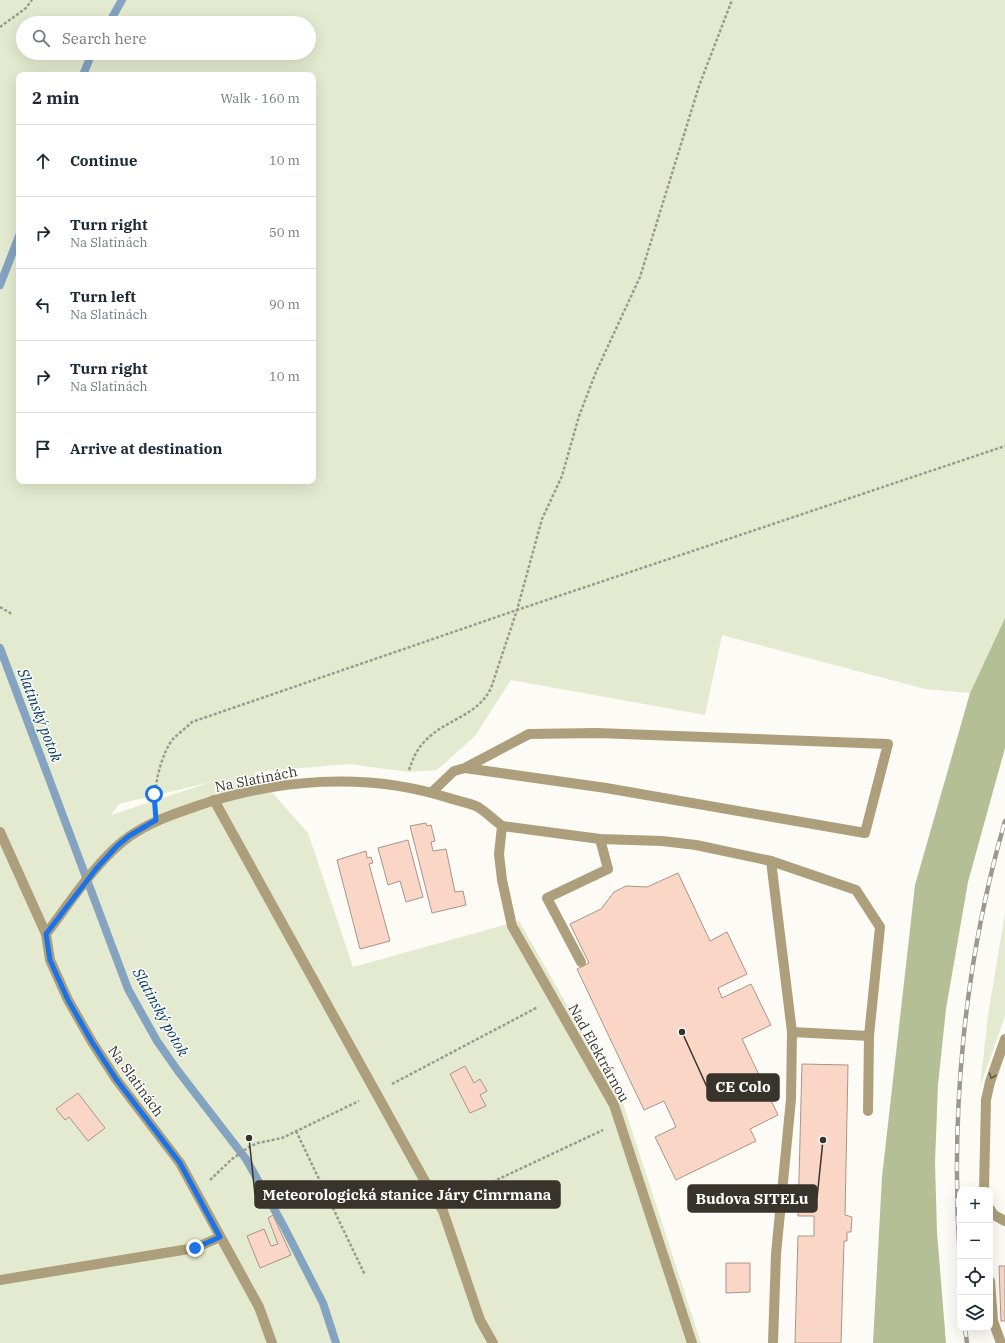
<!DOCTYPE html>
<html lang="en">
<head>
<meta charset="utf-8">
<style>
  :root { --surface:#fff; --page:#f2f2f3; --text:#1f2937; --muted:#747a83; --line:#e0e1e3 }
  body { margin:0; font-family:"IBM Plex Serif",serif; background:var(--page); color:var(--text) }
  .controls { position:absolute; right:12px; bottom:12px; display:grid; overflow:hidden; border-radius:8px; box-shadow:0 4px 16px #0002 }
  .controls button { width:36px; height:36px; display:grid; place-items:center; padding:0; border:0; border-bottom:1px solid var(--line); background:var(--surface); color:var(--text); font:20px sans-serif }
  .stop { position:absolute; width:12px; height:12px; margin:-9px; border:3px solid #1a73e8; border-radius:50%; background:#fff }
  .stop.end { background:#1a73e8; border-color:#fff; box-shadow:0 1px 4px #0008 }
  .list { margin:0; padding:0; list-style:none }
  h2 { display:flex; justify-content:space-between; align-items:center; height:52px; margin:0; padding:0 16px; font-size:17px }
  h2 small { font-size:13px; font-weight:400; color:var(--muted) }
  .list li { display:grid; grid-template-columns:26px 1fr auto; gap:12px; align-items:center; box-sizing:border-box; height:72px; padding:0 16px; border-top:1px solid var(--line) }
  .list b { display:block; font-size:15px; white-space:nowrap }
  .list p { margin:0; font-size:13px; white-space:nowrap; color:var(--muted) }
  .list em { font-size:13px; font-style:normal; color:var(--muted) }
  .icon { flex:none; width:22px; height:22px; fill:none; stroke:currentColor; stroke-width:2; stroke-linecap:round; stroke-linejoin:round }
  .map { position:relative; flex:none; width:1005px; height:1343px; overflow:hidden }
  .search { position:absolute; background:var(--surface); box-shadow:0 4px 16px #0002; left:16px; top:16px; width:300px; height:44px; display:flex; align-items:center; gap:10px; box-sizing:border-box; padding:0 14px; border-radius:22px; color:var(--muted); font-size:15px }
  .panel { position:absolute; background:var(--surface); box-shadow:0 4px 16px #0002; left:16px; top:72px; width:300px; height:412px; border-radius:8px }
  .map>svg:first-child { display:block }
  .green { fill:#e3eacf; fill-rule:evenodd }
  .forest { fill:#b5bf96 }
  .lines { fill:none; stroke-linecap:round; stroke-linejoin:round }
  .stream { stroke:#84a3c1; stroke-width:8 }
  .building { fill:#f9d6c5; stroke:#ab9489 }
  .path { stroke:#9c9992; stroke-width:2.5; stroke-dasharray:3 2; stroke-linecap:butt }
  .lane { stroke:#ad9f7b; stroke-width:10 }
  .street { stroke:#ad9f7b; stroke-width:10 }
  .rail-casing { stroke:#9b9791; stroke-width:4.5 }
  .rail { stroke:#fff; stroke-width:3; stroke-dasharray:9; stroke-linecap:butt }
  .oneway { stroke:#615947 }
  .route { stroke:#1a73e8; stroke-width:5 }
  .labels { text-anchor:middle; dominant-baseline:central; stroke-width:3; stroke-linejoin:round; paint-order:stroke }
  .street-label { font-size:14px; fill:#38332b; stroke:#fff }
  .water-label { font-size:15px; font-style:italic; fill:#033a62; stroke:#fff }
  .leader { fill:none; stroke:#38332b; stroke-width:1.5 }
  .callout-dot { fill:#38332b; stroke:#fff; stroke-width:1.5 }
  .callout { fill:#38332b; stroke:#38332b; stroke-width:1.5 }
  .callout-label { font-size:15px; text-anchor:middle; font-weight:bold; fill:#fff }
</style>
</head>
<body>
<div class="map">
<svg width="1005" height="1343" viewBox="0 0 1005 1343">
  <rect width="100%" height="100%" fill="#fdfbf6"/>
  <g class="green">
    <path d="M0,0H1005V618L970,693L925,689L722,635L705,715L511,680L475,736L437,770L409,772L348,764L254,772L308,833L353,967L519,921L623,1103L701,1343H0ZM23,23H309V53H23ZM19,75H313V481H19ZM211,782L111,815L119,804Z"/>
    <polygon points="1005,913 1005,1016 980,1087 988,1015"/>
  </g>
  <polygon class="forest" points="1005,618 1005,748 968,882 946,1009 938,1085 935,1163 937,1232 946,1343 873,1343 882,1177 915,885 970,693"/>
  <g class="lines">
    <g class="stream">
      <polyline points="109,23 122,0"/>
      <polyline points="83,75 92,53"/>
      <polyline points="0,285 19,236"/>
      <polyline points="0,648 128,989 157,1041 178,1071 246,1159 283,1225 323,1303 336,1343"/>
    </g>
  </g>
  <g class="building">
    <polygon points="426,823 427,826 431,825 435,841 431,842 433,851 446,849 455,892 463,891 466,905 432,913 410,826"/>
    <polygon points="408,840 423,897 406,902 400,881 388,885 378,848"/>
    <polygon points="366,851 367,858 371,857 373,863 369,864 390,941 360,949 337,860"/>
    <polygon points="678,873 710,941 727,932 747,974 718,988 722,998 751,984 771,1025 742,1039 778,1115 750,1129 756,1141 676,1180 655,1137 676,1127 664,1101 644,1110 577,969 589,963 570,924 601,909 614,892 626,886 647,887"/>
    <polygon points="802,1064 848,1065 845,1215 852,1217 851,1232 847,1232 847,1241 844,1241 841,1343 795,1343 798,1236 814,1236 814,1216 798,1216"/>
    <polygon points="465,1066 474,1083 480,1079 487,1091 480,1095 486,1106 470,1113 450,1074"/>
    <polygon points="78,1093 105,1128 88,1141 69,1117 65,1120 56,1109"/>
    <polygon points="273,1215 291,1255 260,1268 247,1236 264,1229 271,1246 278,1244 268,1218"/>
    <polygon points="726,1263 750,1263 750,1292 726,1293"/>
    <polygon points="999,1266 1005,1266 1005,1321 1001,1321"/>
  </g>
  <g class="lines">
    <g class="path">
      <polyline points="0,27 26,8 32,0"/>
      <polyline points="0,607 12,614"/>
      <path d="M409,770C413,759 416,750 425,741C444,720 478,716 491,688L517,610L542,519L562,476L579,416L596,372L640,277L699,86L732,0"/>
      <path d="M155,802C154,785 162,752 173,739C179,733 186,728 192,722L517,610L1005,446"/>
      <polyline points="392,1084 538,1007"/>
      <polyline points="296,1131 365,1275"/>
      <polyline points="210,1180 232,1159 249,1147 258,1143 282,1138 359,1101"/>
      <polyline points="488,1184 603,1130"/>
    </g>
    <g class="lane">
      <polyline points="432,792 454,771 465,768 529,734 597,733 888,744 865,833 606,788 465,768"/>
      <polyline points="502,826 600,839 662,841 696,845 771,861 792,1032 791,1099 776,1254 773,1343"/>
      <polyline points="771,861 856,890 880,927 869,1036 868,1111"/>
      <polyline points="581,962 547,898 608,869 600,839"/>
      <polyline points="792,1032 869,1036"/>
      <polyline points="984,1190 986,1100 990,1082 1005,1039"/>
      <polyline points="990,1209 994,1215 1005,1221"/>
      <polyline points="990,1281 993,1321 1001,1343"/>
    </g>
    <g class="street">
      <polyline points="214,800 422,1176 443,1211 480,1320 493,1343"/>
      <polyline points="0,832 46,934 50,960 68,1000 92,1042 116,1079 180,1163 259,1307 272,1343"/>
      <path d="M46,934C69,904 99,857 130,836C150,822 171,815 194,807C275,779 366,771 449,798C458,801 470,803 478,807C486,812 494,820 502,826L499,854L502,880L512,926L614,1105L692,1343"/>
      <polyline points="0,1280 195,1248 220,1237"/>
    </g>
    <g class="rail-casing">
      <g id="rail">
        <path d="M960,1261C950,1114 964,963 1005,821"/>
        <polyline points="965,1328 967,1343"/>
      </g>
    </g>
    <use href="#rail" class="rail"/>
  </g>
  <defs><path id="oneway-chevron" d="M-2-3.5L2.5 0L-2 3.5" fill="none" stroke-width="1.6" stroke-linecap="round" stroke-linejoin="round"/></defs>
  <use class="oneway" href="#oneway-chevron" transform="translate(992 1076) rotate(109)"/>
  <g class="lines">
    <polyline class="route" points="154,794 156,820 129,836 117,846 96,869 46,934 50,960 68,1000 92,1042 116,1079 180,1163 220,1237 195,1248"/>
  </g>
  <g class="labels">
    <g class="street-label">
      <text transform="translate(256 779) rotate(-11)">Na Slatinách</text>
      <text transform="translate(599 1053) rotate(61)">Nad Elektrárnou</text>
      <text transform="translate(136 1081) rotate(54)">Na Slatinách</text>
    </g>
    <g class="water-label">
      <text transform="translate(40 715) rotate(69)">Slatinský potok</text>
      <text transform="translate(161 1012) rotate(61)">Slatinský potok</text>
    </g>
  </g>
  <path class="leader" d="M682 1032L707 1087M249 1138L255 1195M823 1140L817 1198"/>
  <g class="callout-dot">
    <circle cx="682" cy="1032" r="4"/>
    <circle cx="249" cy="1138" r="4"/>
    <circle cx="823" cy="1140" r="4"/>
  </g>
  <g class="callout">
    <rect x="707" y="1074" width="72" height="27" rx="4"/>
    <rect x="255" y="1181" width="305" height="27" rx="4"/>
    <rect x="688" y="1185" width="129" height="27" rx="4"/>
  </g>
  <g class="callout-label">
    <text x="743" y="1092">CE Colo</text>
    <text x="407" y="1200">Meteorologická stanice Járy Cimrmana</text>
    <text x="752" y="1204">Budova SITELu</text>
  </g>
</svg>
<div class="controls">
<button>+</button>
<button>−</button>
<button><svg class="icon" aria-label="locate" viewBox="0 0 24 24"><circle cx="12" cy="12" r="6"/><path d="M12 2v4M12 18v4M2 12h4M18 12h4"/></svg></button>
<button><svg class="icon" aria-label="layers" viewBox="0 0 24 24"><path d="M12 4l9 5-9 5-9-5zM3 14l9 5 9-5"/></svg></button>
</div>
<div class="stop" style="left:154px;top:794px"></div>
<div class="stop end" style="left:195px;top:1248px"></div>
<div class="search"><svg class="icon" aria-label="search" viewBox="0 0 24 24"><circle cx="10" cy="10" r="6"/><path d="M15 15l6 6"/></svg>Search here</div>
<section class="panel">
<h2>2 min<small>Walk · 160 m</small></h2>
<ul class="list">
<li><svg class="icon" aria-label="ahead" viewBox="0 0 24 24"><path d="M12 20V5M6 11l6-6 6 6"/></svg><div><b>Continue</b></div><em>10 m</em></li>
<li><svg class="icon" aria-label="right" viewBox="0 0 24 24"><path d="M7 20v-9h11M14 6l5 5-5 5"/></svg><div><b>Turn right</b><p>Na Slatinách</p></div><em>50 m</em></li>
<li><svg class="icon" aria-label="left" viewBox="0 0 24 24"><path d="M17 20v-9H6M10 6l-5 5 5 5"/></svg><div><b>Turn left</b><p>Na Slatinách</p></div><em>90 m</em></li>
<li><svg class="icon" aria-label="right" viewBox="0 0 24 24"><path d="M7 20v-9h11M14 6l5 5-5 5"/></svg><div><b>Turn right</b><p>Na Slatinách</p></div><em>10 m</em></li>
<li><svg class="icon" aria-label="arrive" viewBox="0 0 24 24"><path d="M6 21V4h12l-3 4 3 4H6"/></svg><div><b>Arrive at destination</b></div></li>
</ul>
</section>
</div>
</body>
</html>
